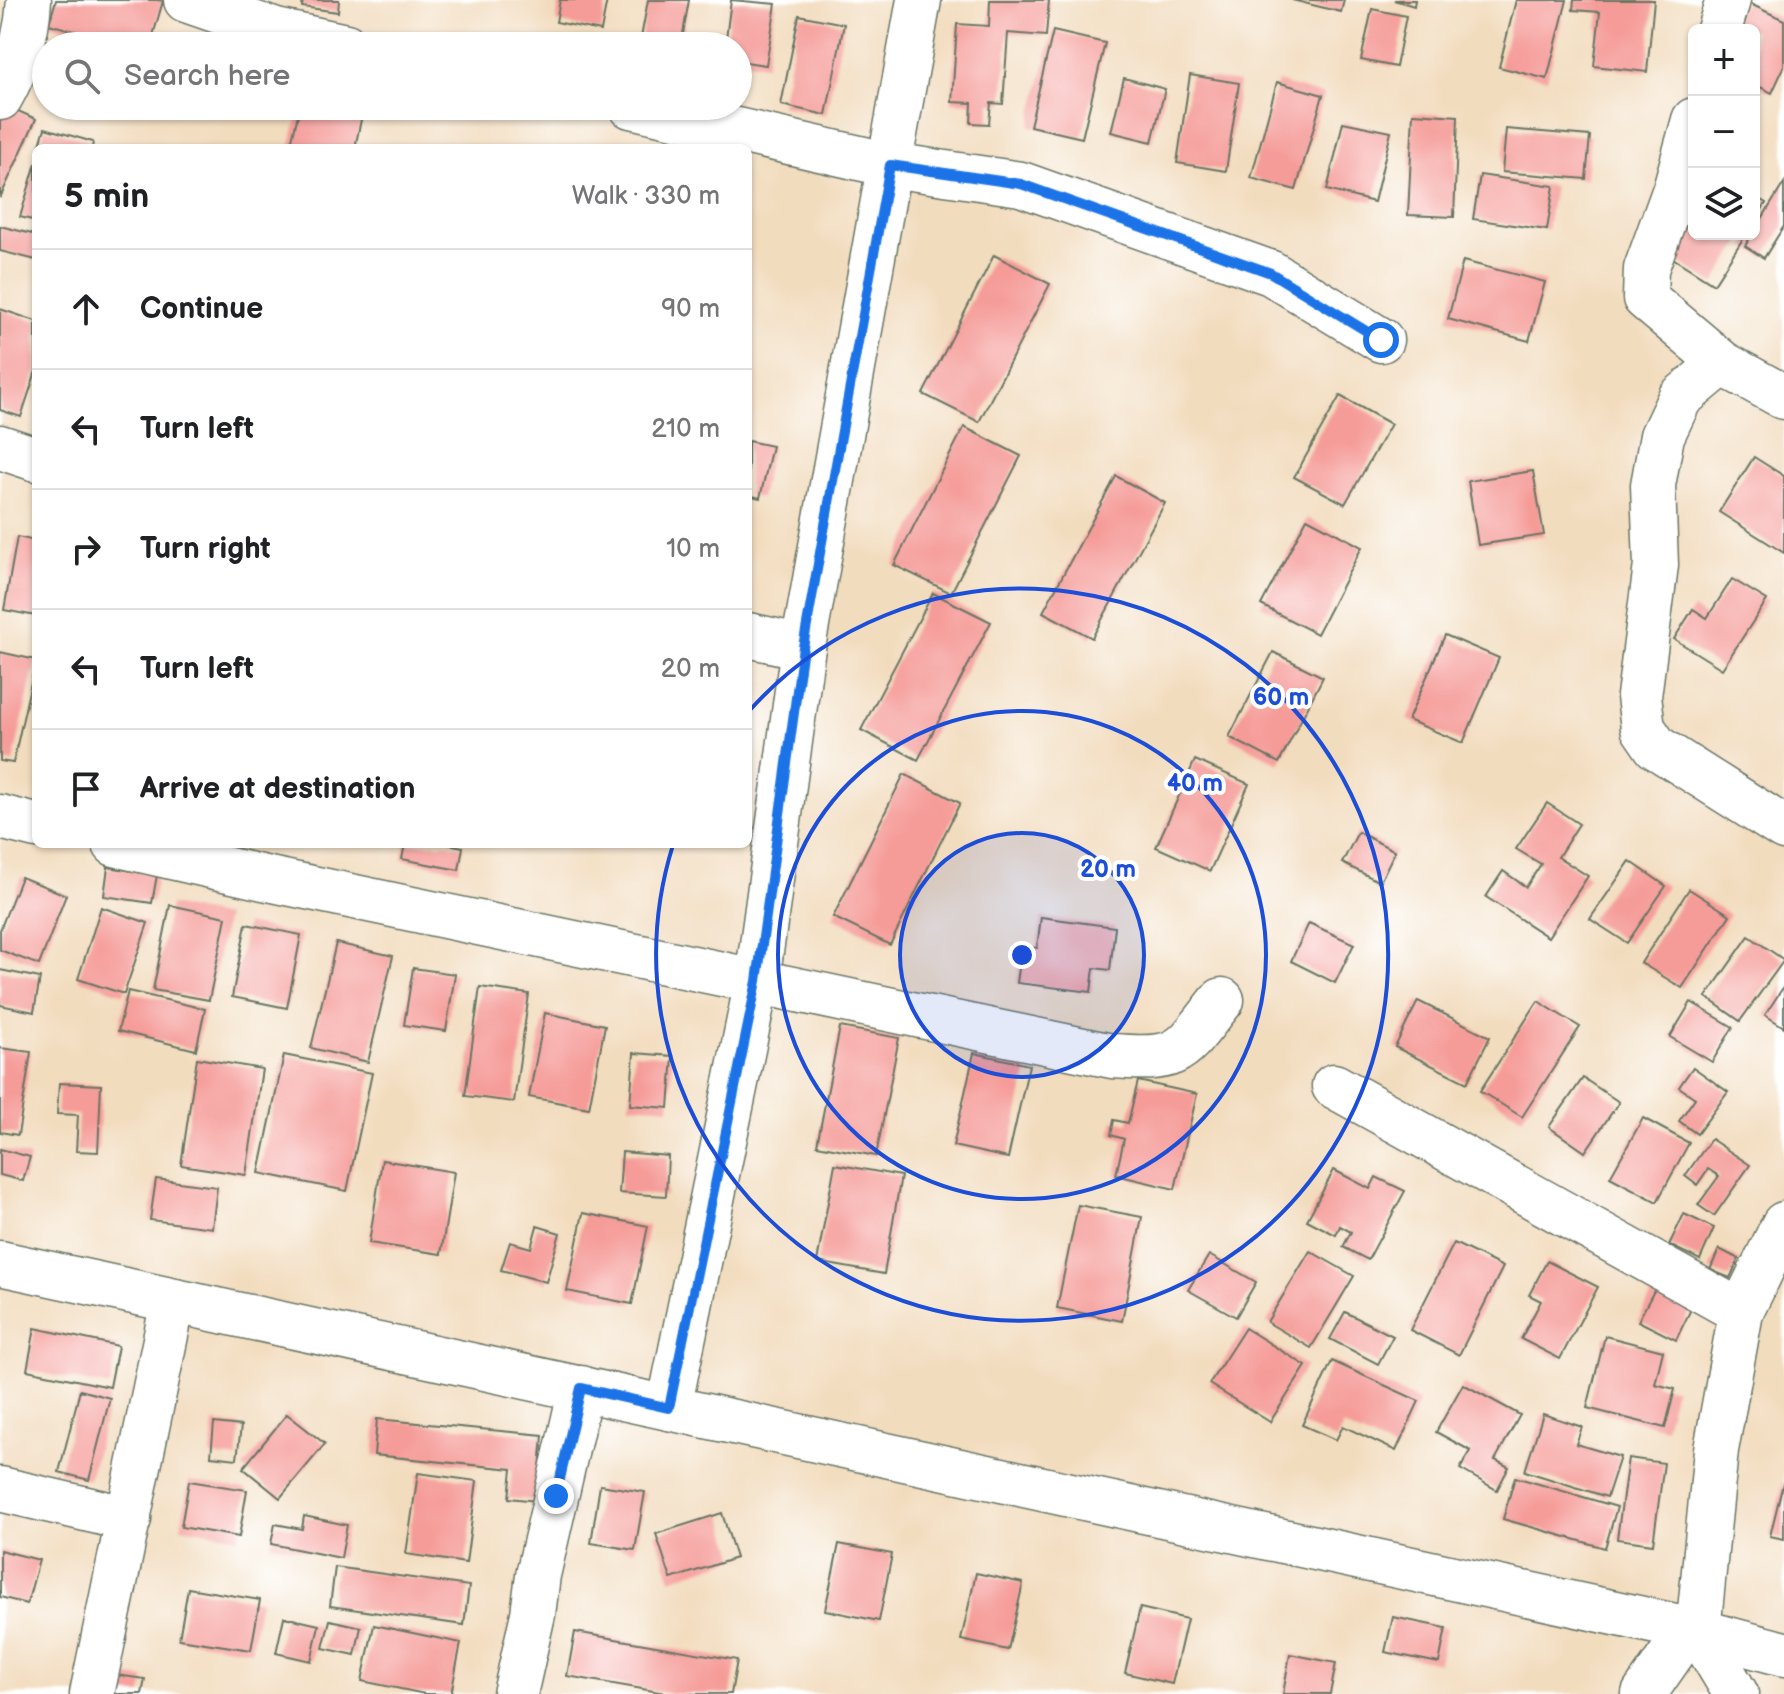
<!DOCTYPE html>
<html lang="en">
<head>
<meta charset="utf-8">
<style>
  :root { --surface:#fff; --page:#f2f2f2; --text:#202124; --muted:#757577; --line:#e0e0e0 }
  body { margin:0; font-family:"Balsamiq Sans",sans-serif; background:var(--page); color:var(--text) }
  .controls { position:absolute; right:24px; top:24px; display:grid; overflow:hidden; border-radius:12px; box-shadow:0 2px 6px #0004 }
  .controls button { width:72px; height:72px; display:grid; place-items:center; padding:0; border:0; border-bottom:2px solid var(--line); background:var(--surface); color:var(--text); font:40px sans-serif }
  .stop { position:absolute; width:24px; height:24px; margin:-18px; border:6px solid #1a73e8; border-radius:50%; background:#fff }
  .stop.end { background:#1a73e8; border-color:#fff; box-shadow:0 2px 8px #0008 }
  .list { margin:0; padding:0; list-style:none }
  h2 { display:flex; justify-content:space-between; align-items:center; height:104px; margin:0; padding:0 32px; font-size:34px }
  h2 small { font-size:26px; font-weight:400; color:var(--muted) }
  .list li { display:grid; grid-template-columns:52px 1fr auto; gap:24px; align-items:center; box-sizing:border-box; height:120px; padding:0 32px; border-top:2px solid var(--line) }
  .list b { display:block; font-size:30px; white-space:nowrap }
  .list em { font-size:26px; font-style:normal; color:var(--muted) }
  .icon { flex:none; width:44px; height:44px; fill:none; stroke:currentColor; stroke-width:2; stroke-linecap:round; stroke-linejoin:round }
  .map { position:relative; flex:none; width:1784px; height:1694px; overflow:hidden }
  .search { position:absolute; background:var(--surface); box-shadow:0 2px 6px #0004; left:32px; top:32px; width:720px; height:88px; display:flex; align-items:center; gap:20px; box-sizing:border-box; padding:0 28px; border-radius:44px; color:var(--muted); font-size:30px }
  .panel { position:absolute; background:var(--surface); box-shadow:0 2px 6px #0004; left:32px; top:144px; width:720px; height:704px; border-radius:12px }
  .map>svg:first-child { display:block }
  .building { fill:#f59b98 }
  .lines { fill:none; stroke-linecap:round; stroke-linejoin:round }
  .minor-casing { stroke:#697564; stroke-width:47 }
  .minor { stroke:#fff; stroke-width:44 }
  .route { stroke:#1a73e8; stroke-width:10 }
  .ring { fill:none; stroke:#1d4ed8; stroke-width:4 }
  .centre { fill:#1d4ed8; stroke:#fff; stroke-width:4 }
  .ring-label { font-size:24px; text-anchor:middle; font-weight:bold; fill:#1d4ed8; stroke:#fff; stroke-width:8; stroke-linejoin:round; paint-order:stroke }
</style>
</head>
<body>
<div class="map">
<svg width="1784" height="1694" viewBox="0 0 1784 1694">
  <rect width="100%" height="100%" fill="#fff"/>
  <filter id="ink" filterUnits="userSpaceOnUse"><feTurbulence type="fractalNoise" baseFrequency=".0125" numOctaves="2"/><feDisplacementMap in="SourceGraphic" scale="16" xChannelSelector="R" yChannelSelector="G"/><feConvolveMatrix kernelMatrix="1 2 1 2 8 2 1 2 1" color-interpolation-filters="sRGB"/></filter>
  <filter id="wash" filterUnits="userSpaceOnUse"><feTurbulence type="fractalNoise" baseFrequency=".006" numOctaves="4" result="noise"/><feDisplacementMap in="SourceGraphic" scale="32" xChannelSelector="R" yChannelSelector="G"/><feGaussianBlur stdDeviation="1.8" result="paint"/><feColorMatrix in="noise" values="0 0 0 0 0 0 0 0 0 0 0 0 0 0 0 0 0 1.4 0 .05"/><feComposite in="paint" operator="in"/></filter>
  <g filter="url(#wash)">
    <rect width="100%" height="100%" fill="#f2dcbe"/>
    <g id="blocks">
      <g class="building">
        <polygon points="56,0 157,0 163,1 150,46 129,46 49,24"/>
        <polygon points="303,0 339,0 338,12 302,7"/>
        <polygon points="560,0 607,0 601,31 556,22"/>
        <polygon points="648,0 689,0 681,45 641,38"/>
        <polygon points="731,0 776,4 766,65 738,61 738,46 725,46"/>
        <polygon points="990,0 1049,0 1046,36 1008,33 1003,104 991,103 989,124 971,123 972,103 952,102 957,24 989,26"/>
        <polygon points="1292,0 1344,0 1341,12"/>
        <polygon points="1394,0 1415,0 1414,6"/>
        <polygon points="1516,0 1567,0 1547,79 1499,67"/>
        <polygon points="1574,0 1654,0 1647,72 1594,66 1600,12 1573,10"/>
        <polygon points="1744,1 1784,20 1784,67 1772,93 1754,84 1754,30 1730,30"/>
        <polygon points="1372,9 1406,16 1396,67 1361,60"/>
        <polygon points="799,15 844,24 826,115 781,105"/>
        <polygon points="1053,31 1105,43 1082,138 1030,126"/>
        <polygon points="1190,75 1239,83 1226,171 1177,163"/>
        <polygon points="1124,78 1165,89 1152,142 1111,132"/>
        <polygon points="1277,82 1323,95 1296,190 1251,178"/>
        <polygon points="7,106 36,119 0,198 0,122"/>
        <polygon points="300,106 324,106 362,115 355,148 290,148"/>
        <polygon points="1413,113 1458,116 1454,217 1408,215"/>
        <polygon points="1343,122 1391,132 1374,202 1327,190"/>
        <polygon points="45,128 93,142 92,148 39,148"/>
        <polygon points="1506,129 1590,136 1586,179 1502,172"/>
        <polygon points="36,163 36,221 20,217"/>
        <polygon points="1480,175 1554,186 1547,230 1473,219"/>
        <polygon points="1784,183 1784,226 1764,258 1745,246"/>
        <polygon points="1754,196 1766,203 1754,222"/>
        <polygon points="1694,214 1694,234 1746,234 1714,284 1668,255"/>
        <polygon points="0,226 36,235 36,260 0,251"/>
        <polygon points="994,255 1050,284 979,422 923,394"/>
        <polygon points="1463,261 1545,282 1529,341 1448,319"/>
        <polygon points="0,309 36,321 36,371 21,417 0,410"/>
        <polygon points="1340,396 1391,424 1345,504 1294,477"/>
        <polygon points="964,427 1021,456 951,593 894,565"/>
        <polygon points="748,441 772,446 760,498 748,495"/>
        <polygon points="1754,457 1784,476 1784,553 1719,512"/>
        <polygon points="1533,471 1544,535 1478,545 1468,481"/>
        <polygon points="1116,476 1165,503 1092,638 1043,612"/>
        <polygon points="1307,518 1362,547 1317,634 1261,605"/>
        <polygon points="17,537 36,541 36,616 4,610"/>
        <polygon points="1732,579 1767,600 1722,669 1674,639 1693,609 1707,618"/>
        <polygon points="933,593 991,622 918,760 861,730"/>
        <polygon points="1445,635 1499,658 1463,743 1408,720"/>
        <polygon points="0,652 36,660 13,763 0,761"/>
        <polygon points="1273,652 1323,677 1279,763 1229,737"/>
        <polygon points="1195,760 1249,784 1210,871 1156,847"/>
        <polygon points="904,774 960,803 890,945 833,917"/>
        <polygon points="1547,803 1579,824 1558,857 1588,876 1548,937 1486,897 1503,871 1526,887 1541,864 1516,849"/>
        <polygon points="1358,832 1395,851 1380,882 1342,863"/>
        <polygon points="405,844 448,844 463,847 459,870 402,859"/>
        <polygon points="1630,861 1666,886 1627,943 1590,919"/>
        <polygon points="108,867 157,875 152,903 104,896"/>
        <polygon points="21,877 66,895 39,965 0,950 0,930"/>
        <polygon points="1689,889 1730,915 1682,988 1641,963"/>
        <polygon points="170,905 226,917 209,1000 153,990"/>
        <polygon points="101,907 148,923 124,994 78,979"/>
        <polygon points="1041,917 1115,927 1110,970 1094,968 1091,992 1017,983 1022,946 1037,948"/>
        <polygon points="1309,923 1354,944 1335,983 1291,961"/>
        <polygon points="246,924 301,935 287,1008 232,997"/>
        <polygon points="1749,936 1784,960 1740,1021 1706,997"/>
        <polygon points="336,943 393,956 368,1062 311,1048"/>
        <polygon points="413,968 455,974 446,1031 404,1025"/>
        <polygon points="0,970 40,978 34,1012 0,1005"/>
        <polygon points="1784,986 1784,1027 1765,1015"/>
        <polygon points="480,987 529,994 514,1102 465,1096"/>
        <polygon points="128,991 205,1009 196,1050 118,1031"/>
        <polygon points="1418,1001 1490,1037 1467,1083 1395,1047"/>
        <polygon points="1538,1001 1580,1027 1522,1117 1480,1091"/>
        <polygon points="1691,1002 1733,1027 1712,1062 1670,1037"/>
        <polygon points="545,1013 605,1025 589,1108 529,1097"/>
        <polygon points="840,1027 899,1038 876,1156 817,1145"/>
        <polygon points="0,1048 31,1052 18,1135 0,1132"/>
        <polygon points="634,1053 673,1056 669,1108 630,1105"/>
        <polygon points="974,1053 1029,1065 1008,1158 953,1146"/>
        <polygon points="284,1055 372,1073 347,1191 259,1173"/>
        <polygon points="197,1058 262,1069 246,1175 181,1165"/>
        <polygon points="1693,1067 1728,1092 1697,1134 1679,1121 1695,1098 1679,1087"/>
        <polygon points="1583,1078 1619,1102 1585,1152 1549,1127"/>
        <polygon points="1138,1081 1197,1094 1175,1189 1116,1175 1124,1139 1111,1135 1114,1120 1128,1123"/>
        <polygon points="59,1083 101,1085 98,1152 76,1151 78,1115 57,1114"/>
        <polygon points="1643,1118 1689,1143 1657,1202 1610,1177"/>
        <polygon points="1711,1139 1750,1165 1714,1216 1698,1205 1719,1176 1708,1169 1697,1185 1685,1176"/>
        <polygon points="0,1149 30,1157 23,1181 0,1175"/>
        <polygon points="622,1152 668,1156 666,1196 619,1193"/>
        <polygon points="382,1160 454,1172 441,1254 369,1243"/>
        <polygon points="835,1164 901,1176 884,1274 817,1262"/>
        <polygon points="1334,1170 1370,1189 1376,1177 1405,1191 1368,1260 1343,1247 1351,1232 1340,1226 1336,1235 1307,1220"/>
        <polygon points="156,1179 217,1187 212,1228 150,1220"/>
        <polygon points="1078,1205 1142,1217 1122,1321 1057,1308"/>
        <polygon points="583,1213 648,1226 632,1304 567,1291"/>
        <polygon points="1684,1214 1714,1228 1700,1260 1669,1245"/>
        <polygon points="537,1226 560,1233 546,1282 501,1270 510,1242 531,1248"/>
        <polygon points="1454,1243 1503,1267 1459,1355 1410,1330"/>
        <polygon points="1719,1249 1739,1259 1730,1278 1710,1270"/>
        <polygon points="1310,1251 1354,1276 1311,1348 1267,1322"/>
        <polygon points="1209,1255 1256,1282 1236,1317 1188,1290"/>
        <polygon points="1547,1261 1598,1287 1560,1359 1521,1339 1541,1301 1529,1295"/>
        <polygon points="1656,1287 1693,1305 1676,1340 1638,1321"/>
        <polygon points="1345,1312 1393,1336 1378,1364 1330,1339"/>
        <polygon points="35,1328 118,1346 110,1387 27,1370"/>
        <polygon points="1245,1328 1306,1366 1270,1422 1209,1384"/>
        <polygon points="1605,1336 1663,1351 1655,1384 1675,1389 1665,1428 1587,1408"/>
        <polygon points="1332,1361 1419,1401 1396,1451 1343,1426 1336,1440 1302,1425"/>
        <polygon points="1463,1384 1520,1415 1495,1460 1509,1467 1497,1490 1460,1469 1471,1451 1436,1432"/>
        <polygon points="80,1390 110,1398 89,1480 59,1472"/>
        <polygon points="287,1414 325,1444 280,1498 243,1468"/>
        <polygon points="1543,1414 1582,1427 1576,1444 1620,1457 1607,1497 1525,1471"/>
        <polygon points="377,1419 543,1435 537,1501 509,1498 512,1469 374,1455"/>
        <polygon points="214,1423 241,1426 237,1459 211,1456"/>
        <polygon points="1628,1458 1664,1463 1653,1544 1617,1539"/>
        <polygon points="418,1473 477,1481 466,1563 406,1554"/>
        <polygon points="1515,1477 1617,1507 1605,1548 1503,1519"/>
        <polygon points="189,1481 247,1490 239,1537 181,1527"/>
        <polygon points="1783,1483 1784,1483 1784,1539 1770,1536"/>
        <polygon points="600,1485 645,1492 635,1550 591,1543"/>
        <polygon points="722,1513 736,1558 671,1579 656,1534"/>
        <polygon points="304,1516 347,1525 341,1558 271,1544 275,1524 302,1529"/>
        <polygon points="839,1544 892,1554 879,1621 825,1610"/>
        <polygon points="0,1550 39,1560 27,1604 0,1597"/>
        <polygon points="335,1567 469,1586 464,1625 330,1606"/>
        <polygon points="976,1573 1023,1583 1008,1650 961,1640"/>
        <polygon points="188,1588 260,1600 251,1650 179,1639"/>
        <polygon points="1140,1608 1187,1619 1172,1684 1125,1673"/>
        <polygon points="284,1617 319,1625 311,1661 276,1653"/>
        <polygon points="1393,1617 1446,1628 1439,1663 1385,1652"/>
        <polygon points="330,1620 361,1627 355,1655 323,1648"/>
        <polygon points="374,1625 461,1643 451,1694 425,1694 362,1681"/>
        <polygon points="575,1632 737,1660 731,1694 671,1694 567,1676"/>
        <polygon points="1290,1654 1336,1663 1330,1694 1283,1694"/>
        <polygon points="116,1675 145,1679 142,1694 113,1694"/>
      </g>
    </g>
  </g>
  <g filter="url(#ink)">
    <use href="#blocks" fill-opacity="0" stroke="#697564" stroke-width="2"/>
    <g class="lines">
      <g class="minor-casing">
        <g id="minor">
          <polyline points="186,0 276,31 346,46"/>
          <polyline points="1719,30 1728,0"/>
          <path d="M0,98C18,67 27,36 29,0"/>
          <polyline points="631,106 890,165 1021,184 1271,273 1381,340"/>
          <polyline points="1694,120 1675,189 1646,269 1645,298 1722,363 1784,397"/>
          <polyline points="1722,363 1680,398 1662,436 1653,485 1656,565 1639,696 1643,728 1656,747 1784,828"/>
          <polyline points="0,447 36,459"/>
          <polyline points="748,635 803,647"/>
          <polyline points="0,817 36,826"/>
          <path d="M115,844L264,878L1112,1056C1183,1061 1179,1054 1222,1000"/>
          <polyline points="1334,1086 1741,1312"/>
          <polyline points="0,1263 1698,1631 1784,1654"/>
          <polyline points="669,1408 757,981 803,647 919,0"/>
          <polyline points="0,1489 129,1519"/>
          <polyline points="92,1694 173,1301"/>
          <polyline points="515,1694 533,1614 538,1575 581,1388"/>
          <polyline points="1644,1694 1689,1629"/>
          <polyline points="1736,1694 1698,1631 1716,1450 1741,1312 1784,1224"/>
        </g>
      </g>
      <use href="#minor" class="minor"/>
    </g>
  </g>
  <g class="lines" filter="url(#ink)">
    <polyline class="route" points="556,1496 581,1388 669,1408 757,981 803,647 890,165 1021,184 1271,273 1381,340"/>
  </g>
  <circle cx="1022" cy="955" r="122" fill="#1d4ed8" fill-opacity=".12"/>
  <g class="ring">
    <circle cx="1022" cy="955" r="122"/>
    <circle cx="1022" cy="955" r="244"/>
    <path d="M750 710A366 366 0 1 1 673 845"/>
  </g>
  <circle cx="1022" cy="955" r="12" class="centre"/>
  <g class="ring-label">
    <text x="1281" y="705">60 m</text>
    <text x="1195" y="791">40 m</text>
    <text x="1108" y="877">20 m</text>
  </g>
</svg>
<div class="controls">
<button>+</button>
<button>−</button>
<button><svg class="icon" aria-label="layers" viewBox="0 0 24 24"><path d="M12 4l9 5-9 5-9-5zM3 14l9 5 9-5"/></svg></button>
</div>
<div class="stop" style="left:1381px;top:340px"></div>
<div class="stop end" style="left:556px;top:1496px"></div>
<div class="search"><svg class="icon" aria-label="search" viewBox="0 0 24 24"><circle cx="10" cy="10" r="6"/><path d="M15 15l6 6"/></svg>Search here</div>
<section class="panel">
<h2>5 min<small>Walk · 330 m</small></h2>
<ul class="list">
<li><svg class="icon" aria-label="ahead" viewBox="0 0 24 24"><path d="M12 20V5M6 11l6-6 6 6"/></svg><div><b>Continue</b></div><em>90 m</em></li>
<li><svg class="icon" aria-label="left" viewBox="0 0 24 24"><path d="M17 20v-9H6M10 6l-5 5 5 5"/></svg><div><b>Turn left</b></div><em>210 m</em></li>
<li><svg class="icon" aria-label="right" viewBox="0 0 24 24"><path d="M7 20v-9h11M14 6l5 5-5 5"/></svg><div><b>Turn right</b></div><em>10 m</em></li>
<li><svg class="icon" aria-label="left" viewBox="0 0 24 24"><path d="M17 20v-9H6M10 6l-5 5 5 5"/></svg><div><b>Turn left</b></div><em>20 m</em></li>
<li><svg class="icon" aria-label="arrive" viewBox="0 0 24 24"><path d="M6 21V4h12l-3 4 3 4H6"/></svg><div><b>Arrive at destination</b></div></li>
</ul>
</section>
</div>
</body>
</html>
